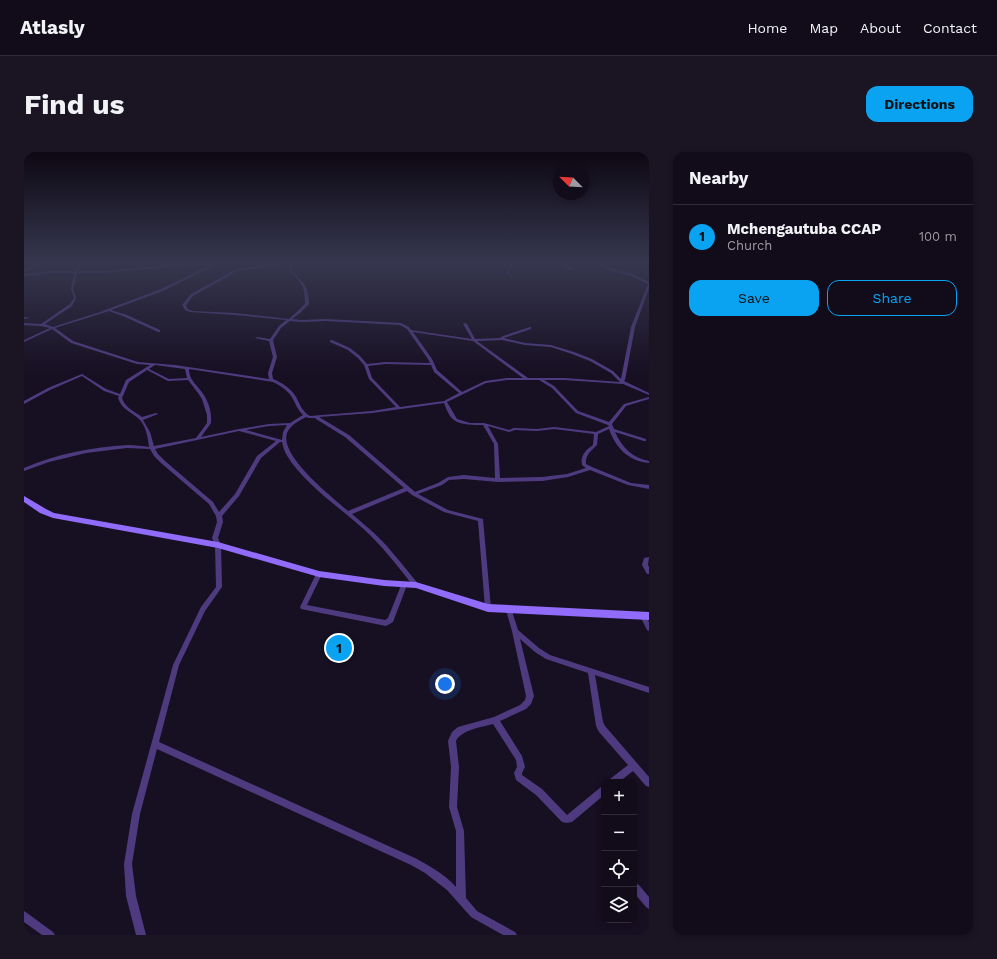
<!DOCTYPE html>
<html lang="en">
<head>
<meta charset="utf-8">
<style>
  :root { --surface:#110b1a; --page:#1a1423; --text:#f1f3f6; --muted:#9c9ba2; --line:#302b39; --accent:#09a3f2 }
  body { margin:0; font-family:"Work Sans",sans-serif; background:var(--page); color:var(--text) }
  .controls { position:absolute; right:12px; bottom:12px; display:grid; overflow:hidden; border-radius:8px; box-shadow:0 2px 6px #0003 }
  .controls button { width:36px; height:36px; display:grid; place-items:center; padding:0; border:0; border-bottom:1px solid var(--line); background:var(--surface); color:var(--text); font:20px sans-serif }
  .compass { position:absolute; left:529px; top:12px; width:36px; height:36px; border-radius:50%; background:var(--surface); box-shadow:0 2px 6px #0003; rotate:294deg }
  .you { position:absolute; left:421px; top:532px; width:14px; height:14px; margin:-10px; border:3px solid #fff; border-radius:50%; background:#1a73e8; box-shadow:0 0 0 6px #1a73e833 }
  .badge { display:grid; place-items:center; width:26px; height:26px; border-radius:50%; background:var(--accent); color:#111; font-size:13px; font-weight:700 }
  .pin { position:absolute; translate:-50% -50%; border:2px solid #fff; box-shadow:0 1px 4px #0006 }
  .list { margin:0; padding:0; list-style:none }
  h2 { display:flex; justify-content:space-between; align-items:center; height:52px; margin:0; padding:0 16px; font-size:17px }
  h2 small { font-size:13px; font-weight:400; color:var(--muted) }
  .list li { display:grid; grid-template-columns:26px 1fr auto; gap:12px; align-items:center; box-sizing:border-box; height:64px; padding:0 16px; border-top:1px solid var(--line) }
  .list b { display:block; font-size:15px; white-space:nowrap }
  .list p { margin:0; font-size:13px; white-space:nowrap; color:var(--muted) }
  .list em { font-size:13px; font-style:normal; color:var(--muted) }
  .actions { display:flex; gap:8px; padding:12px 16px }
  .actions a { flex:1; padding:9px 0; border:1px solid var(--accent); border-radius:12px; text-align:center; font-size:14px; color:var(--accent) }
  .actions .main { background:var(--accent); color:#111 }
  .icon { flex:none; width:22px; height:22px; fill:none; stroke:currentColor; stroke-width:2; stroke-linecap:round; stroke-linejoin:round }
  .map { position:relative; flex:none; width:625px; height:783px; overflow:hidden; border-radius:12px }
  header { display:flex; align-items:center; gap:24px; box-sizing:border-box; height:56px; padding:0 20px; background:var(--surface); border-bottom:1px solid var(--line) }
  header strong { font-size:19px }
  nav { display:flex; gap:22px; margin-inline-start:auto; font-size:14px }
  .intro { display:flex; align-items:center; justify-content:space-between; box-sizing:border-box; height:96px; padding:0 24px }
  h1 { margin:0; font-size:28px }
  .button { padding:10px 18px; border-radius:12px; background:var(--accent); color:#111; font-size:14px; font-weight:700 }
  main { display:flex; gap:24px; padding:0 24px }
  aside { flex:1; background:var(--surface); border-radius:12px; box-shadow:0 2px 6px #0003 }
  .map>svg:first-child { display:block }
  .lines { fill:none; stroke-linecap:round; stroke-linejoin:round }
  .street { fill:#4e3b7f; fill-rule:evenodd }
  .secondary { fill:#916cfa; fill-rule:evenodd }
</style>
</head>
<body>
<header>
<strong>Atlasly</strong>
<nav><a>Home</a><a>Map</a><a>About</a><a>Contact</a></nav>
</header>
<div class="intro"><h1>Find us</h1><a class="button">Directions</a></div>
<main>
<div class="map">
<svg width="625" height="783" viewBox="0 0 625 783">
  <rect width="100%" height="100%" fill="#170f22"/>
  <g class="lines">
    <g class="street">
      <polygon points="14,111 16,112 0,120 0,118"/>
      <path d="M55,111H57L54,119H81L167,111H191V113L139,139L87,158L103,163L136,178V180H134L101,165L85,159L31,176L49,189L114,210L151,213L245,227L244,221L249,205L245,189L231,186L233,185L246,187L255,174L262,168L211,163L166,160L161,158L158,153L167,142L212,117L262,111H271L269,112L267,118C280,132 284,132 285,152L276,161L268,167L278,168L302,167L377,171L385,175L387,178L448,187L439,172L441,171L443,172L451,187L476,186L479,184L506,175H507V177L480,186L501,191L527,193L550,200L568,207L589,219L597,227L607,175L624,132L605,123L587,119L572,111H576L589,117L607,121L625,130V136L611,175L601,228L600,229L625,241V243L599,232L540,228H520L530,234L554,259L585,270L600,252L625,245V247L602,254L588,272L590,277L622,287V289H620L591,280C598,295 608,306 625,309V311C604,309 592,296 585,277L574,282L573,293C567,299 561,303 562,312L568,315L607,331L625,333V337L604,333L566,318L544,325L518,329L474,330L440,327L425,328L418,333L394,342L424,358L459,367L467,456L466,458L464,459L462,458L461,456L454,369L420,360L388,343L383,339L328,362L350,381L362,393L378,412L395,433L394,435H390C376,417 362,399 346,383C320,358 280,333 262,302C260,298 259,294 258,290H256L237,306L215,344L198,364L199,370L194,386L197,393L198,435L181,459L155,513L135,590L393,707C407,715 422,723 432,735V679L425,655L427,615L424,589L428,580L434,575L470,565L496,553L501,548L502,544L488,479L482,458L483,456L485,455L487,456L494,478L515,496L526,503L625,535V541L571,523L579,570L581,574L625,625V635L622,634L609,619L595,630H585L586,627L604,613L575,580L572,574L564,521L522,507L511,500L496,487L510,544L507,552L502,557L476,569L498,604L501,615L498,621V623L518,637L543,663L577,635L580,634V643L548,670C544,671 542,671 538,670L512,643L492,628L490,621L493,615L492,608L469,572C458,575 437,578 432,589L435,615L433,655L440,679L442,746L453,759L491,780L493,783H479L447,765L423,738L401,721L387,713L133,597L116,662L108,712L112,744L122,783H112L102,744L100,712L108,662L149,513L177,455L192,435L191,393L188,386L193,370L192,364L185,352L137,311L130,304L126,297L103,296L62,301L25,310L0,319V316C33,302 68,295 104,293C111,293 118,294 125,295C124,285 122,275 116,268C108,260 98,258 94,246L95,244L80,239L58,224L26,238L0,252V249L24,236L58,222L82,237L96,242L102,228L126,213L113,212L47,191L28,177L0,190V188L26,176L17,174L0,173V171L17,172L46,152L50,146L47,137L50,121H28L0,124V122L28,119H51ZM266,112L265,118C277,132 281,131 281,152L265,167L211,161L169,159C165,158 163,157 162,153L169,144L214,119ZM167,113H186L137,137L76,160L29,175L21,172L48,154L52,146L49,137L53,121H81ZM266,169L278,170L302,169L376,173L383,177L404,207L406,211L361,210L343,212L336,204L326,196L308,188H306V190L324,198L334,206L340,213L345,227L372,255L348,259L286,264C278,260 276,252 272,245C267,236 258,231 249,227L248,221L253,205L249,188L257,176ZM389,180L449,189L499,226H483L461,229L438,240L413,218L408,207ZM478,188L501,193L527,195L548,202L566,209L587,221L596,230L540,226H504L453,189ZM361,212L407,213L410,220L435,241L420,249L376,255L348,226L344,214ZM131,213L161,217L163,226L145,227L125,217ZM165,217L249,230C257,234 265,239 269,247C272,253 274,258 279,263L266,271L245,272L215,277L177,285L187,271C188,259 184,248 177,239C171,231 165,227 165,217ZM123,218L144,229L164,228L174,241L178,247L183,263V271L172,286L130,294L126,280L119,268L134,262L132,261L118,265C110,259 101,256 98,246L105,230ZM483,228H515L528,236L552,261L584,273L585,274L572,280L530,275L513,277L490,276L485,278L460,271H446L433,267L423,250L462,231ZM420,251C422,256 425,265 430,268C436,273 451,273 459,273L470,292L471,326L440,323L424,325L414,331L391,340L325,283L295,265L348,261ZM282,265L285,266H291L292,267L321,285L380,336L324,359C308,345 255,304 263,281C266,273 275,269 282,265ZM263,273L259,280L258,288L222,278L245,274ZM464,274L485,280L491,278L513,279L530,277L570,282L569,293C562,298 556,303 558,313L562,316L543,322L518,325L476,326L474,292ZM215,279L252,289L233,304L211,342L195,360L189,350L141,309L134,302L131,297Z"/>
      <polygon points="487,111 489,111 485,120 488,125 487,126 483,120"/>
      <polygon points="537,111 540,111 549,118 547,119"/>
      <polygon points="0,165 6,166 0,167"/>
      <polygon points="625,405 624,413 625,415 625,422 623,422 618,413 620,406"/>
      <polygon points="293,420 297,420 298,422 283,453 361,468 364,466 378,431 382,431 383,433 369,470 362,474 277,457 276,455"/>
      <polygon points="619,461 621,462 625,470 625,479 623,478 616,464 617,462"/>
      <polygon points="612,731 615,733 625,745 625,757 622,755 610,741 610,732"/>
      <polygon points="0,759 3,761 29,780 31,783 18,783 0,770"/>
    </g>
    <polygon class="secondary" points="0,344 22,357 30,361 194,390 295,419 360,428 392,430 464,452 625,460 625,468 464,460 392,436 360,434 295,425 194,396 29,366 16,361 0,350"/>
  </g>
  <linearGradient id="sky" x2="0" y2="1"><stop stop-color="#0d0813"/><stop offset="0.5" stop-color="#36374f"/><stop offset="1" stop-color="#36374f" stop-opacity="0"/></linearGradient>
  <rect width="625" height="221" fill="url(#sky)"/>
</svg>
<div class="controls">
<button>+</button>
<button>−</button>
<button><svg class="icon" aria-label="locate" viewBox="0 0 24 24"><circle cx="12" cy="12" r="6"/><path d="M12 2v4M12 18v4M2 12h4M18 12h4"/></svg></button>
<button><svg class="icon" aria-label="layers" viewBox="0 0 24 24"><path d="M12 4l9 5-9 5-9-5zM3 14l9 5 9-5"/></svg></button>
</div>
<svg class="compass" viewBox="-18 -18 36 36"><path d="M0-13l5 13h-10z" fill="#e53935"/><path d="M0 13l5-13h-10z" fill="#9c9ba2"/></svg>
<div class="you"></div>
<div class="pin badge" style="left:315px;top:496px">1</div>
</div>
<aside>
<h2>Nearby<small></small></h2>
<ul class="list">
<li><span class="badge">1</span><div><b>Mchengautuba CCAP</b><p>Church</p></div><em>100 m</em></li>
</ul>
<div class="actions"><a class="main">Save</a><a>Share</a></div>
</aside>
</main>
</body>
</html>
